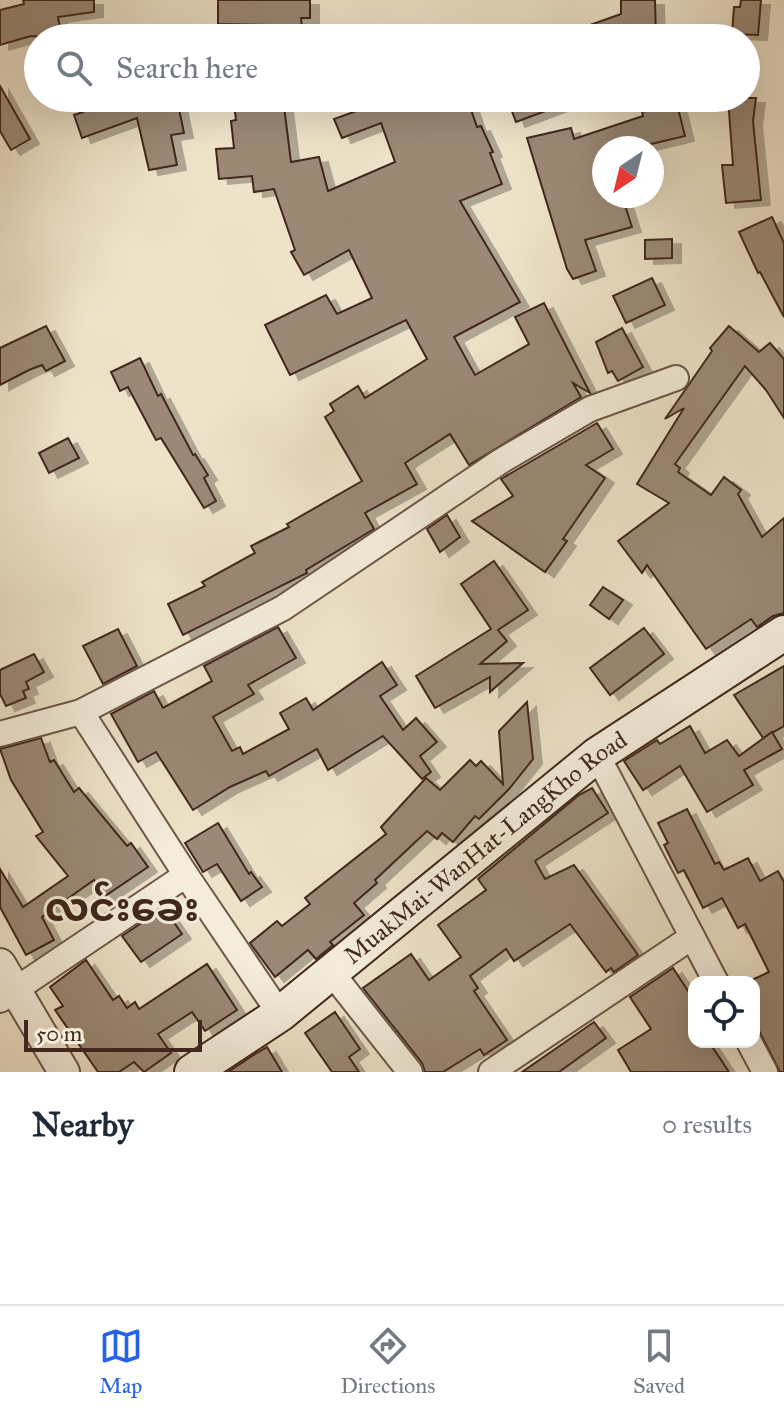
<!DOCTYPE html>
<html lang="en">
<head>
<meta charset="utf-8">
<style>
  :root { --surface:#fff; --page:#f6f6f7; --text:#1f2937; --muted:#747a83; --line:#e0e1e3; --accent:#2563eb }
  body { margin:0; font-family:"IM FELL Great Primer","Noto Sans Myanmar",serif; background:var(--page); color:var(--text) }
  .controls { position:absolute; right:24px; bottom:24px; display:grid; overflow:hidden; border-radius:16px; box-shadow:0 8px 32px #0002 }
  .controls button { width:72px; height:72px; display:grid; place-items:center; padding:0; border:0; border-bottom:2px solid var(--line); background:var(--surface); color:var(--text); font:40px sans-serif }
  .compass { position:absolute; left:592px; top:136px; width:72px; height:72px; border-radius:50%; background:var(--surface); box-shadow:0 8px 32px #0002; rotate:215deg }
  .scale { position:absolute; left:24px; bottom:20px; width:178px; box-sizing:border-box; padding-left:8px; border:4px solid #41271c; border-top:0; font-size:22px; line-height:28px; white-space:nowrap; color:#41271c; -webkit-text-stroke:6px #f4eddc; paint-order:stroke }
  .list { margin:0; padding:0; list-style:none }
  h2 { display:flex; justify-content:space-between; align-items:center; height:104px; margin:0; padding:0 32px; font-size:34px }
  h2 small { font-size:26px; font-weight:400; color:var(--muted) }
  .icon { flex:none; width:44px; height:44px; fill:none; stroke:currentColor; stroke-width:2; stroke-linecap:round; stroke-linejoin:round }
  .map { position:relative; flex:none; width:784px; height:1072px; overflow:hidden }
  .search { position:absolute; background:var(--surface); box-shadow:0 8px 32px #0002; left:24px; right:24px; top:24px; height:88px; display:flex; align-items:center; gap:20px; box-sizing:border-box; padding:0 28px; border-radius:44px; color:var(--muted); font-size:30px }
  .sheet { height:232px; background:var(--surface) }
  nav { display:flex; justify-content:space-around; align-items:center; box-sizing:border-box; height:112px; border-top:2px solid var(--line); background:var(--surface); font-size:22px; color:var(--muted) }
  nav a { display:grid; justify-items:center; gap:4px }
  nav .on { color:var(--accent) }
  .map>svg:first-child { display:block }
  .building { fill:#9b8976; stroke:#41271c; stroke-width:2; filter:url(#shadow) }
  .lines { fill:none; stroke-linecap:round; stroke-linejoin:round }
  .minor-casing { stroke:#6c5647; stroke-width:28 }
  .tertiary-casing { stroke:#6c5647; stroke-width:34 }
  .secondary-casing { stroke:#41271c; stroke-width:38 }
  .minor { stroke:#f4eddc; stroke-width:24 }
  .tertiary { stroke:#f4eddc; stroke-width:30 }
  .secondary { stroke:#f4eddc; stroke-width:34 }
  .labels { text-anchor:middle; dominant-baseline:central; stroke-width:6; stroke-linejoin:round; paint-order:stroke }
  .street-label { font-size:24px; fill:#41271c; stroke:#f4eddc }
  .town-label { font-size:40px; font-weight:bold; fill:#41271c; stroke:#f4eddc }
</style>
</head>
<body>
<div class="map">
<svg width="784" height="1072" viewBox="0 0 784 1072">
  <defs>
    <filter id="shadow"><feDropShadow dx="9" dy="5" stdDeviation="0" flood-color="#0004"/></filter>
  </defs>
  <rect width="100%" height="100%" fill="#eee3c9"/>
  <filter id="stains"><feTurbulence type="fractalNoise" baseFrequency=".0025" numOctaves="4"/><feColorMatrix values="0 0 0 0 .2 0 0 0 0 .09 0 0 0 0 .02 0 0 0 .5 -.17"/></filter>
  <radialGradient id="worn" r=".72"><stop offset=".6" stop-color="#630" stop-opacity="0"/><stop offset="1" stop-color="#630" stop-opacity=".3"/></radialGradient>
  <g class="building">
    <polygon points="23,0 94,0 94,12 58,17 62,38 31,36 0,45 0,10 24,4"/>
    <polygon points="218,0 310,0 310,18 301,18 303,38 270,38 268,25 218,24"/>
    <polygon points="621,0 655,0 656,38 562,38 562,35 621,14"/>
    <polygon points="741,0 761,0 758,35 732,34 734,7 740,7"/>
    <polygon points="0,86 30,139 11,150 0,131"/>
    <polygon points="78,98 187,98 187,101 178,104 184,133 171,135 177,165 149,170 137,118 82,138 74,115 83,112"/>
    <polygon points="233,98 283,98 291,162 319,157 328,191 395,162 381,123 342,138 334,119 392,98 467,98 477,127 481,126 493,152 490,153 502,184 460,201 520,302 454,337 475,375 529,344 515,317 544,303 590,393 573,383 581,397 469,465 450,434 405,463 417,484 365,513 374,529 306,570 307,573 183,635 168,604 205,586 202,582 255,553 251,546 289,527 287,524 362,481 325,417 334,411 330,404 358,386 365,398 427,359 406,320 290,375 265,325 326,295 337,314 372,298 349,250 304,275 291,252 295,250 274,189 254,192 252,176 219,179 216,149 234,148 231,121 236,120"/>
    <polygon points="507,98 575,98 575,100 516,122"/>
    <polygon points="728,98 756,98 753,121 761,200 726,203 722,165 733,165"/>
    <polygon points="677,104 685,136 647,145 648,148 604,148 604,196 622,196 632,227 585,240 596,271 573,279 567,269 527,138 571,128 574,139 643,116 642,112"/>
    <polygon points="772,217 784,243 784,317 760,272 758,273 739,232"/>
    <polygon points="672,239 672,258 645,259 645,240"/>
    <polygon points="652,278 665,305 626,323 613,296"/>
    <polygon points="46,326 65,361 46,371 42,365 29,370 0,385 0,348"/>
    <polygon points="729,326 759,352 770,343 784,359 784,418 766,390 745,366 675,464 680,468 678,472 711,495 724,477 741,490 738,494 762,537 784,518 784,613 773,616 757,627 751,619 706,649 647,565 642,573 618,541 669,503 637,484 684,408 665,419 712,351 710,348"/>
    <polygon points="622,328 643,367 618,381 612,371 608,373 596,342"/>
    <polygon points="140,358 158,396 161,394 193,455 195,454 208,475 204,478 216,501 204,508 161,438 156,440 128,387 120,391 111,372"/>
    <polygon points="597,423 613,449 586,465 605,478 563,539 567,541 545,572 472,521 513,496 501,479"/>
    <polygon points="68,438 79,458 49,473 39,453"/>
    <polygon points="447,515 460,537 440,552 427,529"/>
    <polygon points="494,561 528,610 498,630 507,641 480,664 523,663 490,692 490,677 435,708 416,676 491,629 461,584"/>
    <polygon points="603,587 623,600 609,619 590,605"/>
    <polygon points="278,627 296,658 248,685 254,694 213,717 232,751 240,747 243,754 289,729 280,713 306,698 313,710 382,662 397,685 380,696 403,730 416,718 437,742 420,756 431,772 422,779 383,736 328,770 317,749 269,776 266,771 230,787 193,810 156,752 138,762 111,714 154,691 163,708 212,681 204,666"/>
    <polygon points="644,628 664,654 610,695 590,668"/>
    <polygon points="118,629 137,666 103,684 83,646"/>
    <polygon points="34,654 44,672 26,682 29,689 23,691 26,698 6,706 0,694 0,670"/>
    <polygon points="784,666 784,726 763,738 734,695"/>
    <polygon points="527,702 533,759 509,789 479,819 475,816 453,842 442,833 437,839 427,831 375,880 377,883 354,903 364,915 330,942 333,945 316,959 308,950 275,977 250,943 277,921 282,926 310,904 305,898 386,834 381,827 426,778 440,790 470,760 476,766 481,761 503,784 499,731"/>
    <polygon points="690,726 705,753 727,740 739,756 772,732 782,749 744,770 753,785 707,812 680,766 643,790 624,761 657,740 660,744"/>
    <polygon points="41,738 50,762 54,760 74,792 79,788 127,846 131,843 148,867 105,896 94,880 42,917 54,940 26,955 0,907 0,869 23,907 68,876 36,836 43,832 11,780 0,749"/>
    <polygon points="592,788 608,813 535,861 545,879 574,865 638,955 614,972 611,968 606,972 570,924 514,961 506,949 470,976 478,988 474,991 507,1040 484,1055 480,1049 443,1072 425,1072 422,1063 363,988 411,954 429,980 461,957 438,925 486,890 478,879 579,795"/>
    <polygon points="687,809 715,864 719,862 724,870 748,858 760,881 778,871 784,882 784,1072 780,1072 754,1021 754,979 769,972 745,924 738,928 722,898 703,908 684,870 678,873 664,845 668,843 658,823"/>
    <polygon points="218,823 249,874 251,872 262,887 241,901 217,864 203,872 185,843"/>
    <polygon points="164,908 182,934 141,962 122,936"/>
    <polygon points="86,960 113,1000 119,996 127,1008 135,1002 139,1009 207,964 237,1010 205,1031 192,1012 158,1034 171,1053 144,1072 134,1062 119,1072 98,1072 55,1010 63,1006 50,987"/>
    <polygon points="673,968 694,1000 694,1042 709,1042 729,1072 631,1072 618,1050 651,1029 630,997"/>
    <polygon points="335,1012 360,1049 349,1057 359,1072 332,1072 305,1033"/>
    <polygon points="594,1022 606,1038 559,1072 522,1072"/>
    <polygon points="267,1047 282,1072 228,1072 252,1056"/>
  </g>
  <g class="lines">
    <g class="minor-casing">
      <g id="minor">
        <polyline points="81,712 283,608 501,461 590,409 676,378"/>
        <polyline points="0,734 81,712 186,875 280,1014"/>
        <polyline points="597,755 716,982"/>
        <polyline points="331,972 410,1072"/>
        <polyline points="0,1000 186,875"/>
        <polyline points="749,1042 765,1072"/>
        <polyline points="491,1072 692,937"/>
      </g>
    </g>
    <g class="tertiary-casing">
      <polyline id="tertiary" points="0,964 64,1072"/>
    </g>
    <g class="secondary-casing">
      <g id="secondary">
        <path id="s1" d="M192,1072L280,1014L597,755L784,633"/>
      </g>
    </g>
    <use href="#minor" class="minor"/>
    <use href="#tertiary" class="tertiary"/>
    <use href="#secondary" class="secondary"/>
  </g>
  <g class="labels">
    <g class="street-label">
      <text stroke="none"><textPath href="#s1" startOffset="370">MuakMai-WanHat-LangKho Road</textPath></text>
    </g>
    <g class="town-label">
      <text x="122" y="907">လင်းခေး</text>
    </g>
  </g>
  <rect width="100%" height="100%" filter="url(#stains)"/>
  <rect width="100%" height="100%" fill="url(#worn)"/>
</svg>
<div class="controls">
<button><svg class="icon" aria-label="locate" viewBox="0 0 24 24"><circle cx="12" cy="12" r="6"/><path d="M12 2v4M12 18v4M2 12h4M18 12h4"/></svg></button>
</div>
<svg class="compass" viewBox="-18 -18 36 36"><path d="M0-13l5 13h-10z" fill="#e53935"/><path d="M0 13l5-13h-10z" fill="#747a83"/></svg>
<div class="scale">50 m</div>
<div class="search"><svg class="icon" aria-label="search" viewBox="0 0 24 24"><circle cx="10" cy="10" r="6"/><path d="M15 15l6 6"/></svg>Search here</div>
</div>
<section class="sheet">
<h2>Nearby<small>0 results</small></h2>
<ul class="list">
</ul>
</section>
<nav>
<a class="on"><svg class="icon" aria-label="map" viewBox="0 0 24 24"><path d="M3 6l6-2 6 2 6-2v14l-6 2-6-2-6 2zM9 4v14M15 6v14"/></svg>Map</a>
<a><svg class="icon" aria-label="directions" viewBox="0 0 24 24"><path d="M12 3l9 9-9 9-9-9zM9 14v-3h6M13 9l2 2-2 2"/></svg>Directions</a>
<a><svg class="icon" aria-label="saved" viewBox="0 0 24 24"><path d="M7 4h10v16l-5-4-5 4z"/></svg>Saved</a>
</nav>
</body>
</html>
